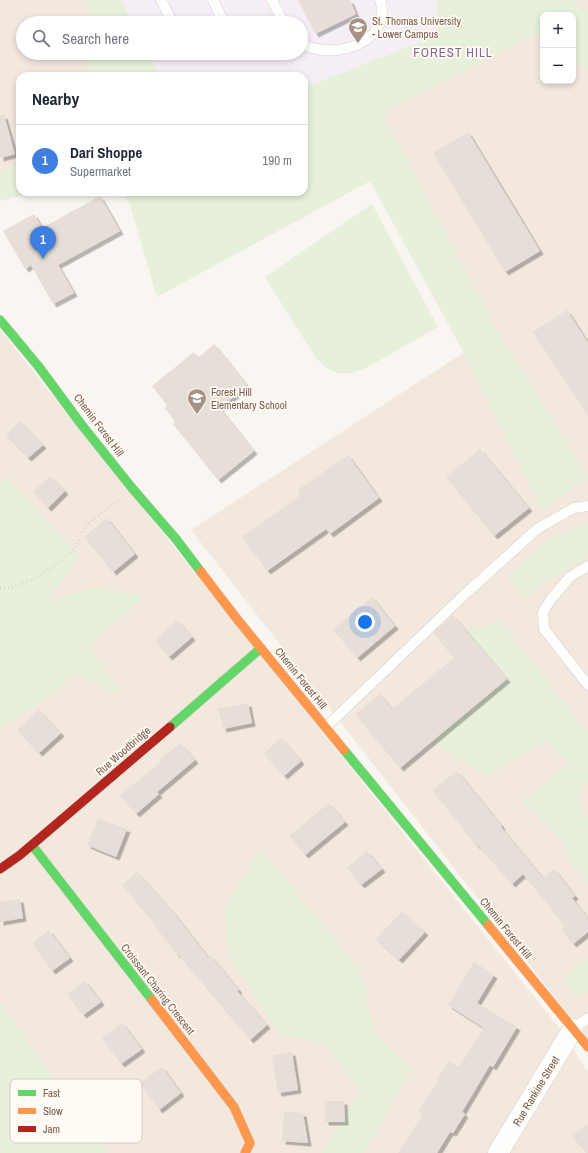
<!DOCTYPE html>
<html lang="en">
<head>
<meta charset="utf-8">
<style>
  :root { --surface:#fff; --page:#f2f2f3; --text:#1f2937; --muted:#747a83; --line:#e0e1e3; --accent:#db2777 }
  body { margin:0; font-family:"Archivo Narrow",sans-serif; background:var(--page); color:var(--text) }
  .controls { position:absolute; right:12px; top:12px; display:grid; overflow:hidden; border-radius:8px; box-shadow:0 2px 6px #0003 }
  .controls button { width:36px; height:36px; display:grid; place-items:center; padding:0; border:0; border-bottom:1px solid var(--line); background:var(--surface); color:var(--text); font:20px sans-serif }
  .you { position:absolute; left:365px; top:622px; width:14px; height:14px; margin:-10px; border:3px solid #fff; border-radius:50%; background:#1a73e8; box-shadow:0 0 0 6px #1a73e833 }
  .badge { display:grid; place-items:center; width:26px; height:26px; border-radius:50%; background:var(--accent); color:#fff; font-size:13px; font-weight:700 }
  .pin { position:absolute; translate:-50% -33px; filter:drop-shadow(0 1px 2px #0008) }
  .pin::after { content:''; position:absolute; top:21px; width:14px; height:12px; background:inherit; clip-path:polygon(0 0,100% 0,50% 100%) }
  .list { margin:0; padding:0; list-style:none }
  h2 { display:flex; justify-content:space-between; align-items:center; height:52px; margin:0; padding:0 16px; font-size:17px }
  h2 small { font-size:13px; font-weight:400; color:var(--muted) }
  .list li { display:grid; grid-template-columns:26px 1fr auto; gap:12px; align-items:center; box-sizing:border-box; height:72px; padding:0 16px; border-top:1px solid var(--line) }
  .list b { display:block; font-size:15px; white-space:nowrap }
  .list p { margin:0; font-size:13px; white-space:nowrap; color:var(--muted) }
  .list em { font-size:13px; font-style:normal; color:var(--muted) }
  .icon { flex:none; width:22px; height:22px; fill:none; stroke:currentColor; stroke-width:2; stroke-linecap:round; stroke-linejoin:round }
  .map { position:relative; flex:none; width:588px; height:1153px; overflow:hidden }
  .search { position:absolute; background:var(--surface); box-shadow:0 2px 6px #0003; left:16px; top:16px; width:292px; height:44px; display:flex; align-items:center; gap:10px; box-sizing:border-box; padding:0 14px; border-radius:22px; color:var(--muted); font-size:15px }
  .panel { position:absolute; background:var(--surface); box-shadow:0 2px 6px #0003; left:16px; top:72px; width:292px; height:124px; border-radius:12px }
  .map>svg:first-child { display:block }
  .residential { fill:#f2e8de }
  .education { fill:#f6eef6 }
  .green { fill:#e7f0db }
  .building { fill:#e6ded7; filter:url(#shadow) }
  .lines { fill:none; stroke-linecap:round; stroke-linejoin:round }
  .lane-casing { stroke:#d7d1cb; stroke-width:11 }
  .street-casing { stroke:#d7d1cb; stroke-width:21 }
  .fast-casing { stroke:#d9d2cb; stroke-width:10 }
  .slow-casing { stroke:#d9d2cb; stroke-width:10 }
  .jam-casing { stroke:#d9d2cb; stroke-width:10 }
  .path { stroke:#dcd5d0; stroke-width:2.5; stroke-dasharray:1 3; stroke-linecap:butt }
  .lane { stroke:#fefefd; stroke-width:10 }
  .street { stroke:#fefefd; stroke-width:20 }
  .fast { stroke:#63d668; stroke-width:9 }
  .slow { stroke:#ff974d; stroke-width:9 }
  .jam { stroke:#b3261e; stroke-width:9 }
  .labels { text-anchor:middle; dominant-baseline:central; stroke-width:3.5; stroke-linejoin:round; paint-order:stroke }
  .poi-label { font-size:11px; fill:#7a5c4d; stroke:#fffaf3; text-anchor:start }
  .street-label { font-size:11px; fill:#7a5c4d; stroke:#fffaf3 }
  .quarter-label { font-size:13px; letter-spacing:1px; fill:#846695; stroke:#fffaf3 }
  .key { fill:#fffaf3; stroke:#d7cbc1; stroke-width:1 }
  .key-label { font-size:11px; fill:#7a5c4d }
</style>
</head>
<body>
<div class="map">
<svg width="588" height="1153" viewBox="0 0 588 1153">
  <defs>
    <filter id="shadow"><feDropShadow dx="3.5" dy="3.5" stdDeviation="0" flood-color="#0004"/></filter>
  </defs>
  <rect width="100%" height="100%" fill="#f9f5f0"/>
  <g class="residential">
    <polygon points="0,0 85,0 88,6 88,23 23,23 23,53 88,53 88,69 70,76 20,76 20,163 0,173"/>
    <polygon points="576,0 588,0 588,1040 191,530 497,331 382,113 543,30 543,81 573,81 573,15 579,11"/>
    <polygon points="0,330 560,1029 588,1072 588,1153 105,1153 106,1151 0,1003"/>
  </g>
  <polygon class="education" points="121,0 437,0 437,35 304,88 304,76 160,76 148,53 301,53 301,23 133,23"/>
  <g class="green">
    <polygon points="85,0 121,0 133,23 88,23 88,6"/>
    <polygon points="437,0 576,0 579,11 588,8 588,69 573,62 573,15 543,15 543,30 382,113 497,331 588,477 542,511 464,353 370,181 157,297 130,205 122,192 159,192 160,193 163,192 304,192 304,134 308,133 304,123 304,88 437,35"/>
    <polygon points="88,53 148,53 160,76 70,76 88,69"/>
    <polygon points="20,163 20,192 34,192 0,201 0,173"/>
    <polygon points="372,204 438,327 364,369 350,373 337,373 325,367 316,358 265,277"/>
    <polygon points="9,478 79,557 47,602 95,587 144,597 89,646 123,696 76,673 45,700 0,728 0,483"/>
    <polygon points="588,523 588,555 524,598 508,577 548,540"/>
    <polygon points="501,622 588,734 588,779 578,795 585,815 588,819 588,882 568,862 565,842 523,802 569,764 546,741 487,776 431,742 507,680 467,632"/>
    <polygon points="260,849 360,969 375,1034 412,1069 364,1153 321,1153 361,1091 323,1042 282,1037 229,957 225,909"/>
    <polygon points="588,957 588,990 577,998 564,978"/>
    <polygon points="0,1003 107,1151 106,1153 0,1153"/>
  </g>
  <g class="building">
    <polygon points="298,0 350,0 356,14 315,34"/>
    <polygon points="4,115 15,154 0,158 0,116"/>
    <polygon points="468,132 540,251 505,272 433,153"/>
    <polygon points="100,196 120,231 58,265 74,293 53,304 31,265 25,269 3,231 34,214 42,228"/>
    <polygon points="567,310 588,343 588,416 533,332"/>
    <polygon points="214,344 247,385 220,408 254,451 218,480 173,424 175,422 165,408 167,405 152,386 194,352 198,358"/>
    <polygon points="20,421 43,445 28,458 6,435"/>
    <polygon points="480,449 529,508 494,536 446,477"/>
    <polygon points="348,455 379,498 330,534 326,529 267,571 242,537 301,495 298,490"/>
    <polygon points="50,476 65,491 48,508 33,492"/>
    <polygon points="107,518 135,554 113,572 84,537"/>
    <polygon points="372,597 395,626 357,658 333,629"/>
    <polygon points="453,615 507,679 400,768 355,714 380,694 392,709 454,658 434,633"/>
    <polygon points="177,620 192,637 169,657 155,641"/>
    <polygon points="248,703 252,723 223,729 218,709"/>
    <polygon points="39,710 61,733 39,753 17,730"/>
    <polygon points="281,738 301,761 284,776 264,753"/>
    <polygon points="180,743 195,760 157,792 159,794 136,814 120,795 161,762 159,760"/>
    <polygon points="457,771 502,826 501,827 543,878 554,869 575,896 572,898 588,918 588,932 573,944 561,929 565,926 523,874 512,884 478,845 477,846 432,790"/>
    <polygon points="329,803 345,822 305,855 289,836"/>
    <polygon points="98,818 127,829 116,857 87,845"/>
    <polygon points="367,851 382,869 361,885 347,868"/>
    <polygon points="137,872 173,912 208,957 210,955 239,990 237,991 267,1025 250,1040 178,954 177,955 155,926 156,925 122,885"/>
    <polygon points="20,899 23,918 0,922 0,902"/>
    <polygon points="402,911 425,932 399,960 376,939"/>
    <polygon points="49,930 70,958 52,971 32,943"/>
    <polygon points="474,962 494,975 477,1003 517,1027 493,1067 490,1065 462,1112 465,1114 453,1133 450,1132 437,1153 398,1153 423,1114 418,1111 438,1082 436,1081 449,1061 459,1067 484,1028 448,1005"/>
    <polygon points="85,981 101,1002 83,1015 67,994"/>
    <polygon points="122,1023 142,1049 121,1064 102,1038"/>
    <polygon points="292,1052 298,1090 278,1093 272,1056"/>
    <polygon points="162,1067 181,1093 159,1110 140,1083"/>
    <polygon points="325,1101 344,1101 345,1122 325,1122"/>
    <polygon points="284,1112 303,1113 308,1143 282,1141"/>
    <polygon points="588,1123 588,1153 586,1153 572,1136"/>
  </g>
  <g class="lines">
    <g class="lane-casing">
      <g id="lane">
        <polyline points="161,0 173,23"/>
        <polyline points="213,0 224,23"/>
        <polyline points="272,0 284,23"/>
        <path d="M301,43C331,62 394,43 380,0"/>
        <polyline points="588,566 570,577 551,599 543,612 544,629 588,685"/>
        <polyline points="326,727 463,596 537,529 574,508 588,506"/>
        <polyline points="573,1029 588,1018"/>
      </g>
    </g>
    <g class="street-casing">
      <polyline id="street" points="498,1153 573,1029"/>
    </g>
    <g class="fast-casing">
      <g id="fast">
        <polyline points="0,320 39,367 81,424 132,488 176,539 201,572"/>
        <polyline points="170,727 261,648"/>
        <polyline points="344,750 488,925"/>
        <polyline points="32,845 152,1000"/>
      </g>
    </g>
    <g class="slow-casing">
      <g id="slow">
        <polyline points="201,572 237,619 344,750"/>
        <polyline points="488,925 588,1047"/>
        <polyline points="152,1000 234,1107 250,1143 245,1153"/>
      </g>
    </g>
    <g class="jam-casing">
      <polyline id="jam" points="0,869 20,855 170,727"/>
    </g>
    <polyline class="path" points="0,588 9,588 35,579 57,564 76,547 84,527 118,500"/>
    <use href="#lane" class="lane"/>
    <use href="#street" class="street"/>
    <use href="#fast" class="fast"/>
    <use href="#slow" class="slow"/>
    <use href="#jam" class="jam"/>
  </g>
  <defs>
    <g id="university-pin" transform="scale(1)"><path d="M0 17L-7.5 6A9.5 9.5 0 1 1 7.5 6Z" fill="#a69286" stroke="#fffaf3"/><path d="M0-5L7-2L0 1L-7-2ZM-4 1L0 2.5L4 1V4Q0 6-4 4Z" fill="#fff"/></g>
    <g id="school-pin" transform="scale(1)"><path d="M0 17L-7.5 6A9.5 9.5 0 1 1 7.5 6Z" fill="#a69286" stroke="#fffaf3"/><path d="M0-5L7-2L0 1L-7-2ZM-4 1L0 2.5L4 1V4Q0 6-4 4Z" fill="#fff"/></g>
  </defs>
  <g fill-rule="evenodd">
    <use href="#university-pin" x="358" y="27"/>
    <use href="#school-pin" x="197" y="398"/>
  </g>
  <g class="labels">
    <g class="poi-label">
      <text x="372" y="21">St. Thomas University<tspan x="372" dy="13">- Lower Campus</tspan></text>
      <text x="211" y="392">Forest Hill<tspan x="211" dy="13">Elementary School</tspan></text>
    </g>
    <g class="street-label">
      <text transform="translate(99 425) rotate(53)">Chemin Forest Hill</text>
      <text transform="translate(301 678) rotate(51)">Chemin Forest Hill</text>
      <text transform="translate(123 751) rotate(-41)">Rue Woodbridge</text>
      <text transform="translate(506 928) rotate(51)">Chemin Forest Hill</text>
      <text transform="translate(158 989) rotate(52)">Croissant Charing Crescent</text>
      <text transform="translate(536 1091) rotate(-59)">Rue Rankine Street</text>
    </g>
    <g class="quarter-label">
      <text x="453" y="52">FOREST HILL</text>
    </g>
  </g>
  <rect x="10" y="1079" width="132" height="64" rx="6" class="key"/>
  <rect x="18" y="1090" width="18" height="6" fill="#63d668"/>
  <rect x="18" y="1108" width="18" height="6" fill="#ff974d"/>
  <rect x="18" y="1126" width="18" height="6" fill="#b3261e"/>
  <g class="key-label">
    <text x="43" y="1097">Fast</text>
    <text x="43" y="1115">Slow</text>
    <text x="43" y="1133">Jam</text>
  </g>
</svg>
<div class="controls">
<button>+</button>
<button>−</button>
</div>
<div class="you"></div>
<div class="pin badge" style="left:43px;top:259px;background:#3f7fe0">1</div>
<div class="search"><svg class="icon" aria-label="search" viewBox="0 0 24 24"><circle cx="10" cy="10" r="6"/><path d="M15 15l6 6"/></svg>Search here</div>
<section class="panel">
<h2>Nearby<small></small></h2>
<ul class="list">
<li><span class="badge" style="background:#3f7fe0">1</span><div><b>Dari Shoppe</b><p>Supermarket</p></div><em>190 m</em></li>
</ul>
</section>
</div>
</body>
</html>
